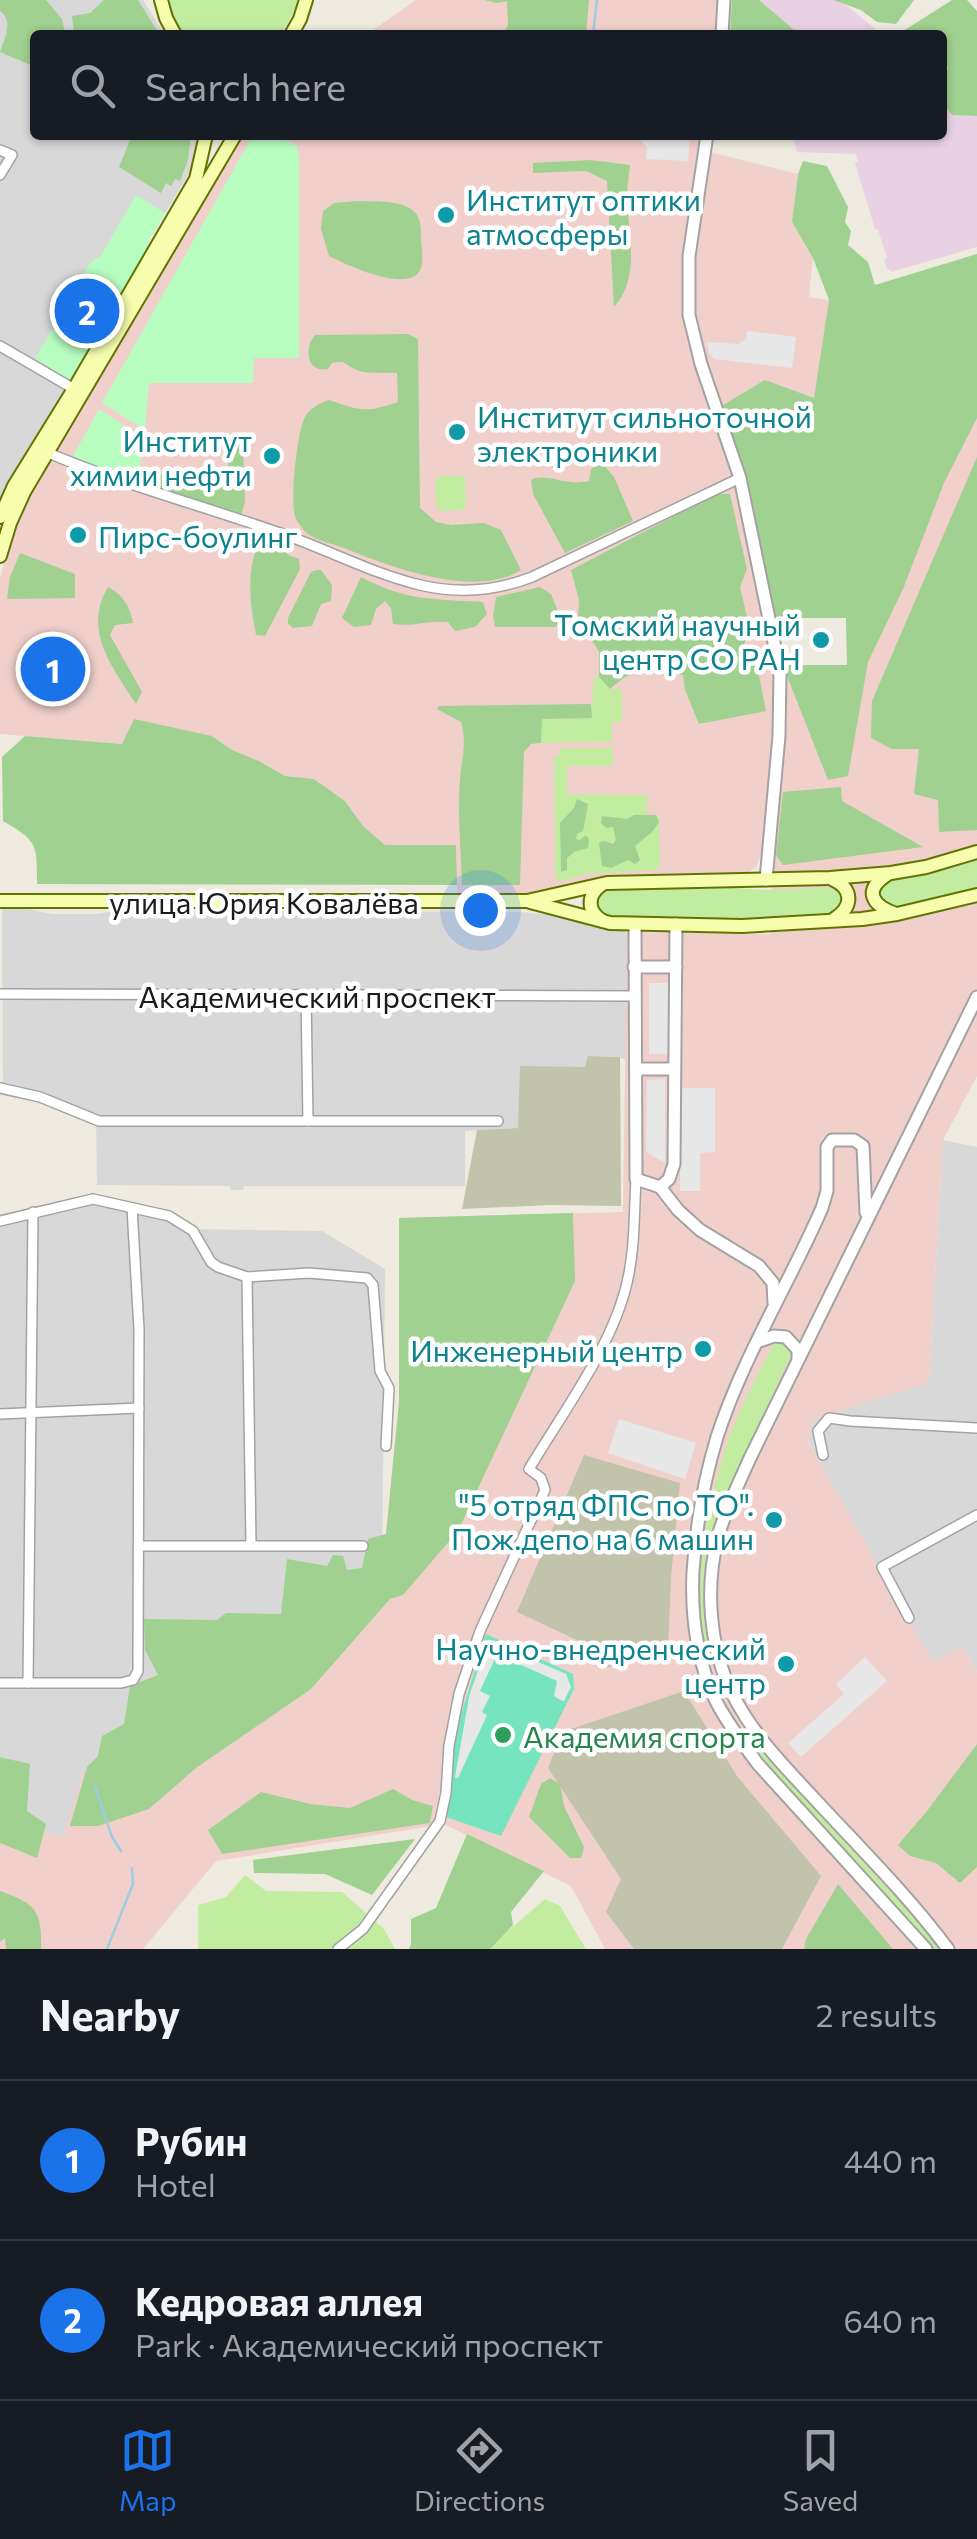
<!DOCTYPE html>
<html lang="en">
<head>
<meta charset="utf-8">
<style>
  :root { --surface:#171b24; --page:#20242c; --text:#f1f3f6; --muted:#9ea1a6; --line:#363941; --accent:#1a73e8 }
  body { margin:0; font-family:Commissioner,sans-serif; background:var(--page); color:var(--text) }
  .you { position:absolute; left:480px; top:910px; width:35px; height:35px; margin:-25px; border:8px solid #fff; border-radius:50%; background:#1a73e8; box-shadow:0 0 0 15px #1a73e833 }
  .badge { display:grid; place-items:center; width:65px; height:65px; border-radius:50%; background:var(--accent); color:#fff; font-size:32px; font-weight:700 }
  .pin { position:absolute; translate:-50% -50%; border:5px solid #fff; box-shadow:0 2px 10px #0006 }
  .list { margin:0; padding:0; list-style:none }
  h2 { display:flex; justify-content:space-between; align-items:center; height:130px; margin:0; padding:0 40px; font-size:42px }
  h2 small { font-size:32px; font-weight:400; color:var(--muted) }
  .list li { display:grid; grid-template-columns:65px 1fr auto; gap:30px; align-items:center; box-sizing:border-box; height:160px; padding:0 40px; border-top:2px solid var(--line) }
  .list b { display:block; font-size:38px; white-space:nowrap }
  .list p { margin:0; font-size:32px; white-space:nowrap; color:var(--muted) }
  .list em { font-size:32px; font-style:normal; color:var(--muted) }
  .icon { flex:none; width:55px; height:55px; fill:none; stroke:currentColor; stroke-width:2; stroke-linecap:round; stroke-linejoin:round }
  .map { position:relative; flex:none; width:977px; height:1949px; overflow:hidden }
  .search { position:absolute; background:var(--surface); box-shadow:0 2px 8px #0004; left:30px; right:30px; top:30px; height:110px; display:flex; align-items:center; gap:25px; box-sizing:border-box; padding:0 35px; border-radius:10px; color:var(--muted); font-size:38px }
  .sheet { height:450px; background:var(--surface) }
  nav { display:flex; justify-content:space-around; align-items:center; box-sizing:border-box; height:140px; border-top:2px solid var(--line); background:var(--surface); font-size:28px; color:var(--muted) }
  nav a { display:grid; justify-items:center; gap:5px }
  nav .on { color:var(--accent) }
  .map>svg:first-child { display:block }
  .residential { fill:#d9d8d8 }
  .commercial { fill:#f1d0cc }
  .industrial { fill:#e8d1e2 }
  .construction { fill:#c1c3ab }
  .grass { fill:#c2eda0 }
  .forest { fill:#a0d191 }
  .park { fill:#b7fdc0 }
  .pitch { fill:#76e4bf }
  .parking { fill:#e7e7e7 }
  .lines { fill:none; stroke-linecap:round; stroke-linejoin:round }
  .stream { stroke:#9ccde0; stroke-width:2.5 }
  .minor-casing { stroke:#a2a2a2; stroke-width:12 }
  .tertiary-casing { stroke:#a2a2a2; stroke-width:15 }
  .secondary-casing { stroke:#627400; stroke-width:16 }
  .minor { stroke:#fff; stroke-width:9 }
  .tertiary { stroke:#fff; stroke-width:11 }
  .secondary { stroke:#f6fead; stroke-width:12 }
  .culture-dot { fill:#0f9aa8; stroke:#fff; stroke-width:4 }
  .leisure-dot { fill:#2e9e5b; stroke:#fff; stroke-width:4 }
  .labels { text-anchor:middle; dominant-baseline:central; stroke-width:9; stroke-linejoin:round; paint-order:stroke }
  .culture-label { font-size:30px; fill:#0d838f; stroke:#fff; text-anchor:end }
  .street-label { font-size:30px; fill:#1b1b1b; stroke:#fff }
  .leisure-label { font-size:30px; fill:#27864d; stroke:#fff; text-anchor:start }
</style>
</head>
<body>
<div class="map">
<svg width="977" height="1949" viewBox="0 0 977 1949">
  <rect width="100%" height="100%" fill="#eeeadf"/>
  <g class="residential">
    <polygon points="0,0 143,0 165,35 35,35 35,135 199,135 195,161 188,175 149,240 148,247 11,482 0,505"/>
    <polygon points="2,908 28,909 52,914 97,914 120,910 521,912 549,915 598,927 622,929 628,934 630,1062 620,1057 588,1056 586,1067 518,1128 465,1131 465,1186 244,1186 243,1190 231,1190 230,1186 97,1185 96,1116 3,1085"/>
    <polygon points="943,1140 977,1147 977,1672 963,1647 933,1663 808,1442 814,1419 929,1382"/>
    <polygon points="93,1202 172,1220 189,1229 322,1231 385,1269 382,1583 63,1837 0,1820 0,1225"/>
  </g>
  <g class="commercial">
    <polygon points="416,0 720,0 717,35 366,35"/>
    <polygon points="242,135 702,135 684,316 735,481 775,672 775,708 769,810 762,853 756,867 748,872 677,874 537,893 457,894 455,845 385,845 363,826 345,801 314,779 285,776 259,761 232,750 212,736 122,744 0,734 0,578 7,552 28,495 161,269 167,264 183,237 184,232"/>
    <polygon points="710,152 798,174 792,222 813,258 809,297 829,300 977,254 977,1076 943,1140 929,1383 814,1419 808,1442 933,1662 963,1647 977,1672 977,1949 605,1949 571,1886 444,1824 216,1861 143,1949 0,1949 0,1820 63,1837 83,1773 381,1583 399,1402 399,1218 623,1212 627,932 771,934 772,854 779,811 785,743 786,665 847,665 846,618 776,618 745,476 705,364 694,315 694,256"/>
  </g>
  <g class="industrial">
    <polygon points="759,0 833,0 846,5 883,35 800,35"/>
    <polygon points="942,103 952,115 977,116 977,247 891,272 890,269 888,270 884,260 887,258 878,229 875,229 855,163 858,162 856,154 797,152 792,135 942,135"/>
  </g>
  <g class="construction">
    <polygon points="588,1056 620,1057 621,1206 550,1205 462,1209 477,1130 518,1128 520,1066 585,1067"/>
    <polygon points="584,1455 680,1483 671,1577 668,1651 602,1669 598,1650 517,1612"/>
    <polygon points="684,1691 737,1776 821,1876 782,1949 634,1949 606,1912 621,1879 548,1768 562,1732"/>
  </g>
  <g class="grass">
    <polygon points="165,0 300,0 281,35 182,35"/>
    <polygon points="440,476 461,476 465,478 466,506 463,510 441,511 437,508 435,481"/>
    <polygon points="594,677 599,677 610,689 622,689 622,722 612,722 612,742 541,743 541,719 591,717"/>
    <polygon points="560,748 612,748 613,766 567,766 567,794 647,795 647,816 659,816 660,864 656,870 586,874 559,882 555,875 554,756 559,756"/>
    <polygon points="977,858 977,890 893,907 880,900 879,892 886,883 958,867"/>
    <path d="M629,886L725,887L765,890L830,888L841,892L844,900L835,913L730,919H619L601,915C596,906 596,900 602,891Z"/>
    <path d="M781,1342H786L791,1349L790,1357L716,1516L707,1551L704,1584L707,1647L704,1645C694,1578 706,1508 727,1444C738,1410 758,1376 773,1344Z"/>
    <polygon points="759,1748 916,1920 940,1949 934,1949 755,1750"/>
    <polygon points="245,1875 266,1891 342,1892 384,1929 395,1949 198,1949 198,1905 226,1897"/>
    <polygon points="545,1899 560,1906 586,1949 487,1949"/>
  </g>
  <g class="forest">
    <path d="M0,0H46L62,19L65,32L63,35H35V67L0,52C5,37 14,22 0,11Z"/>
    <polygon points="104,0 138,0 160,35 74,35 72,16 90,13"/>
    <polygon points="484,0 589,0 586,35 503,35 508,25 507,1 497,3"/>
    <polygon points="732,0 759,0 800,35 730,35"/>
    <polygon points="833,0 914,0 896,24 877,22 861,10"/>
    <path d="M952,0H967L977,11V116L952,115C938,98 939,87 948,68L942,49V35H901L900,33Z"/>
    <polygon points="132,135 191,135 188,160 180,181 175,179 171,186 166,183 161,193 119,167"/>
    <path d="M590,160L630,165C629,176 627,187 627,198C628,234 641,277 614,307L607,181L586,171L533,173V163Z"/>
    <polygon points="803,161 827,166 848,207 845,222 851,231 848,245 868,262 875,285 977,254 977,418 944,483 903,589 868,662 848,776 828,780 785,671 786,665 847,665 846,618 776,618 745,476 720,407 765,380 814,398 829,300 813,258 792,222 798,174"/>
    <path d="M358,201C373,202 398,200 411,209C421,216 421,226 421,237C421,245 424,260 421,268C411,296 345,264 329,256L321,229L323,211L334,203Z"/>
    <path d="M408,334L418,339L420,508L436,522L451,525L484,523L501,530L521,570C474,599 390,567 344,548C333,544 318,541 308,534C304,531 296,521 295,516C290,501 297,431 305,417C311,407 318,404 329,400C361,411 366,413 398,402L397,373C386,372 365,375 355,369C343,364 347,360 332,363L328,369C306,373 304,348 315,335Z"/>
    <polygon points="232,436 243,445 245,501 241,517 152,485 160,474 211,471 221,487 227,474"/>
    <polygon points="977,457 977,830 939,832 938,800 914,794 919,749 892,749 871,738 872,701"/>
    <path d="M602,463L614,477L633,521L565,553L533,494L531,480C547,472 565,487 589,481L591,469Z"/>
    <path d="M716,494H730L747,569L740,587L749,626L743,649L758,670L766,711L699,724L685,690L683,675C647,669 640,664 610,689L599,677V652L578,617L579,600L571,570Z"/>
    <path d="M258,544L284,551L289,555L299,559L300,569L265,636L256,635C250,605 246,573 258,544Z"/>
    <polygon points="20,553 75,574 75,598 7,599 10,577"/>
    <polygon points="316,570 321,570 332,585 331,601 321,604 312,626 293,628 288,624 288,618 311,572"/>
    <path d="M361,577C405,601 435,599 483,602L487,614L475,627L455,631L448,622C429,620 412,627 393,624L391,608L385,601L376,609L371,625L354,627L342,618Z"/>
    <path d="M108,587C123,595 130,606 133,623L115,625L110,635L142,692L136,704C113,668 82,630 108,587Z"/>
    <polygon points="540,587 551,594 560,616 556,627 495,627 493,616 496,597"/>
    <path d="M591,704L592,718L542,719L541,743L531,744L524,752L520,885H462C461,850 457,813 460,778C462,756 467,744 461,722L437,709L439,706Z"/>
    <path d="M134,719L212,736L232,750L259,761L285,776L314,779L345,801L363,826L385,845H456L457,885L37,884C37,845 38,841 3,821L2,757L25,736L122,744Z"/>
    <polygon points="841,787 842,801 923,847 783,865 776,855 783,792"/>
    <polygon points="577,799 588,804 583,831 577,834 576,839 580,840 586,835 589,839 588,848 574,852 567,858 567,870 561,872 560,823 574,808"/>
    <polygon points="634,815 656,815 659,822 653,831 635,846 640,860 635,864 628,860 611,868 602,866 599,843 604,841 613,844 616,840 613,827 606,828 601,823 602,816 627,819"/>
    <polygon points="573,1213 575,1281 458,1531 403,1595 390,1599 311,1689 196,1768 149,1809 98,1826 70,1826 87,1767 98,1756 102,1736 124,1724 130,1686 158,1675 145,1650 144,1619 217,1620 226,1613 281,1614 287,1559 327,1566 333,1555 343,1556 347,1570 362,1568 368,1539 386,1534 399,1402 399,1218"/>
    <polygon points="977,1744 977,1867 960,1883 936,1863 910,1856 898,1845 927,1811"/>
    <polygon points="0,1757 30,1764 27,1811 46,1824 37,1858 0,1843"/>
    <polygon points="550,1778 560,1784 564,1806 584,1847 581,1858 570,1858 529,1817 541,1784"/>
    <polygon points="393,1789 412,1800 433,1806 430,1823 222,1854 208,1830 261,1792 310,1804 350,1808"/>
    <polygon points="467,1834 544,1871 511,1912 513,1925 490,1949 409,1949 411,1944 411,1919 436,1908"/>
    <polygon points="415,1839 372,1895 325,1874 254,1873 253,1860"/>
    <polygon points="838,1884 893,1949 804,1949 806,1939"/>
    <path d="M0,1891C36,1904 42,1910 41,1949H6L5,1938L0,1942Z"/>
  </g>
  <g class="park">
    <polygon points="253,135 276,135 297,146 299,157 299,358 254,358 253,383 149,383 145,430 102,403"/>
    <polygon points="136,195 165,213 149,240 148,247 70,380 35,359 91,262 100,257"/>
    <polygon points="99,409 141,436 140,484 72,458"/>
  </g>
  <polygon class="pitch" points="486,1634 573,1674 574,1689 501,1836 446,1817 453,1741"/>
  <g class="parking">
    <polygon points="635,135 690,135 688,161 646,159 647,147"/>
    <polygon points="747,331 796,337 792,368 714,359 709,353 707,342 738,344 746,339"/>
    <rect x="649" y="983" width="19" height="71"/>
    <polygon points="665,1079 665,1163 646,1152 647,1080"/>
    <polygon points="680,1088 715,1088 715,1152 700,1153 700,1191 680,1191"/>
    <polygon points="619,1419 696,1443 685,1479 608,1453"/>
    <polygon points="488,1640 566,1674 571,1687 564,1701 560,1700 554,1696 557,1681 497,1654 480,1691 490,1696 482,1712 487,1715 458,1778 455,1777 469,1697"/>
    <polygon points="865,1657 887,1681 801,1757 788,1743 844,1694 836,1684"/>
  </g>
  <g class="lines">
    <g class="stream">
      <polyline points="593,35 597,0"/>
      <polyline points="95,1787 112,1837 121,1851"/>
      <polyline points="107,1949 133,1884 132,1868"/>
    </g>
    <g class="minor-casing">
      <g id="minor">
        <polyline points="0,150 12,155 0,175"/>
        <polyline points="0,346 74,389"/>
        <path d="M46,452C121,484 200,505 277,532C325,548 370,573 420,585C458,594 496,591 532,577L740,478"/>
        <polyline points="0,994 635,996"/>
        <polyline points="306,995 308,1121"/>
        <polyline points="0,1088 40,1097 99,1121 498,1121"/>
        <polyline points="0,1221 93,1199 169,1216 193,1231 211,1262 218,1267 247,1277 309,1273 367,1278 373,1285 380,1371 389,1388 386,1446"/>
        <polyline points="247,1277 251,1545"/>
        <polyline points="0,1414 139,1408"/>
        <polyline points="823,1455 818,1431 829,1418 850,1421 977,1428"/>
        <polyline points="139,1546 363,1546"/>
        <polyline points="909,1618 882,1567 977,1515"/>
        <polyline points="0,1683 121,1683 133,1680 138,1671 139,1329 132,1208"/>
        <polyline points="28,1683 33,1212"/>
        <path d="M338,1949L363,1929L440,1821L446,1793L449,1746L459,1694L480,1631L545,1490L541,1478L529,1469C563,1412 615,1343 628,1278C635,1246 634,1212 636,1179"/>
      </g>
    </g>
    <g class="tertiary-casing">
      <g id="tertiary">
        <polyline points="722,35 724,0"/>
        <polyline points="707,135 689,256 689,315 701,364 740,478 780,672 779,736 766,880"/>
        <polyline points="635,924 636,1179 660,1187 678,1210 700,1230 759,1266 773,1283 774,1303"/>
        <polyline points="634,967 676,967"/>
        <polyline points="636,1069 674,1069"/>
        <polyline points="660,1187 669,1179 674,1164 676,924"/>
        <path d="M866,1213L863,1146L854,1140H832L827,1147V1191L822,1208C789,1284 743,1357 717,1437C704,1480 696,1527 693,1572C691,1615 697,1660 715,1699C726,1722 742,1742 757,1763L926,1949"/>
        <polyline points="757,1342 774,1336 786,1337 798,1350 798,1360"/>
        <path d="M948,1949C907,1894 858,1846 811,1795C782,1764 751,1732 732,1693C709,1646 705,1587 718,1536C726,1509 739,1483 750,1458L977,997"/>
      </g>
    </g>
    <g class="secondary-casing">
      <g id="secondary">
        <polyline points="161,0 166,18 175,35"/>
        <polyline points="291,35 300,19 306,0"/>
        <polyline points="0,517 14,486 74,389 196,179 206,135"/>
        <polyline points="0,556 10,523 24,492 235,135"/>
        <path d="M888,874C863,890 871,905 896,914"/>
        <path d="M832,879C854,889 853,907 834,919"/>
        <path d="M600,886C587,896 587,912 603,921"/>
        <polyline points="0,901 527,901 607,883 830,878 891,873 926,867 977,852"/>
        <polyline points="530,902 610,923 742,926 862,919 897,914 977,895"/>
      </g>
    </g>
    <use href="#minor" class="minor"/>
    <use href="#tertiary" class="tertiary"/>
    <use href="#secondary" class="secondary"/>
  </g>
  <g class="culture-dot">
    <circle cx="446" cy="215" r="10"/>
    <circle cx="457" cy="432" r="10"/>
    <circle cx="272" cy="456" r="10"/>
    <circle cx="78" cy="535" r="10"/>
    <circle cx="821" cy="640" r="10"/>
    <circle cx="703" cy="1349" r="10"/>
    <circle cx="774" cy="1520" r="10"/>
    <circle cx="786" cy="1664" r="10"/>
  </g>
  <circle class="leisure-dot" cx="503" cy="1735" r="10"/>
  <g class="labels">
    <g class="culture-label">
      <text x="466" y="198" text-anchor="start">Институт оптики<tspan x="466" dy="34">атмосферы</tspan></text>
      <text x="477" y="415" text-anchor="start">Институт сильноточной<tspan x="477" dy="34">электроники</tspan></text>
      <text x="252" y="439">Институт<tspan x="252" dy="34">химии нефти</tspan></text>
      <text x="98" y="535" text-anchor="start">Пирс-боулинг</text>
      <text x="801" y="623">Томский научный<tspan x="801" dy="34">центр СО РАН</tspan></text>
      <text x="683" y="1349">Инженерный центр</text>
      <text x="754" y="1503">"5 отряд ФПС по ТО".<tspan x="754" dy="34">Пож.депо на 6 машин</tspan></text>
      <text x="766" y="1647">Научно-внедренческий<tspan x="766" dy="34">центр</tspan></text>
    </g>
    <g class="street-label">
      <text x="264" y="901">улица Юрия Ковалёва</text>
      <text x="317" y="995">Академический проспект</text>
    </g>
    <g class="leisure-label">
      <text x="523" y="1735">Академия спорта</text>
    </g>
  </g>
</svg>
<div class="you"></div>
<div class="pin badge" style="left:53px;top:669px">1</div>
<div class="pin badge" style="left:87px;top:311px">2</div>
<div class="search"><svg class="icon" aria-label="search" viewBox="0 0 24 24"><circle cx="10" cy="10" r="6"/><path d="M15 15l6 6"/></svg>Search here</div>
</div>
<section class="sheet">
<h2>Nearby<small>2 results</small></h2>
<ul class="list">
<li><span class="badge">1</span><div><b>Рубин</b><p>Hotel</p></div><em>440 m</em></li>
<li><span class="badge">2</span><div><b>Кедровая аллея</b><p>Park · Академический проспект</p></div><em>640 m</em></li>
</ul>
</section>
<nav>
<a class="on"><svg class="icon" aria-label="map" viewBox="0 0 24 24"><path d="M3 6l6-2 6 2 6-2v14l-6 2-6-2-6 2zM9 4v14M15 6v14"/></svg>Map</a>
<a><svg class="icon" aria-label="directions" viewBox="0 0 24 24"><path d="M12 3l9 9-9 9-9-9zM9 14v-3h6M13 9l2 2-2 2"/></svg>Directions</a>
<a><svg class="icon" aria-label="saved" viewBox="0 0 24 24"><path d="M7 4h10v16l-5-4-5 4z"/></svg>Saved</a>
</nav>
</body>
</html>
